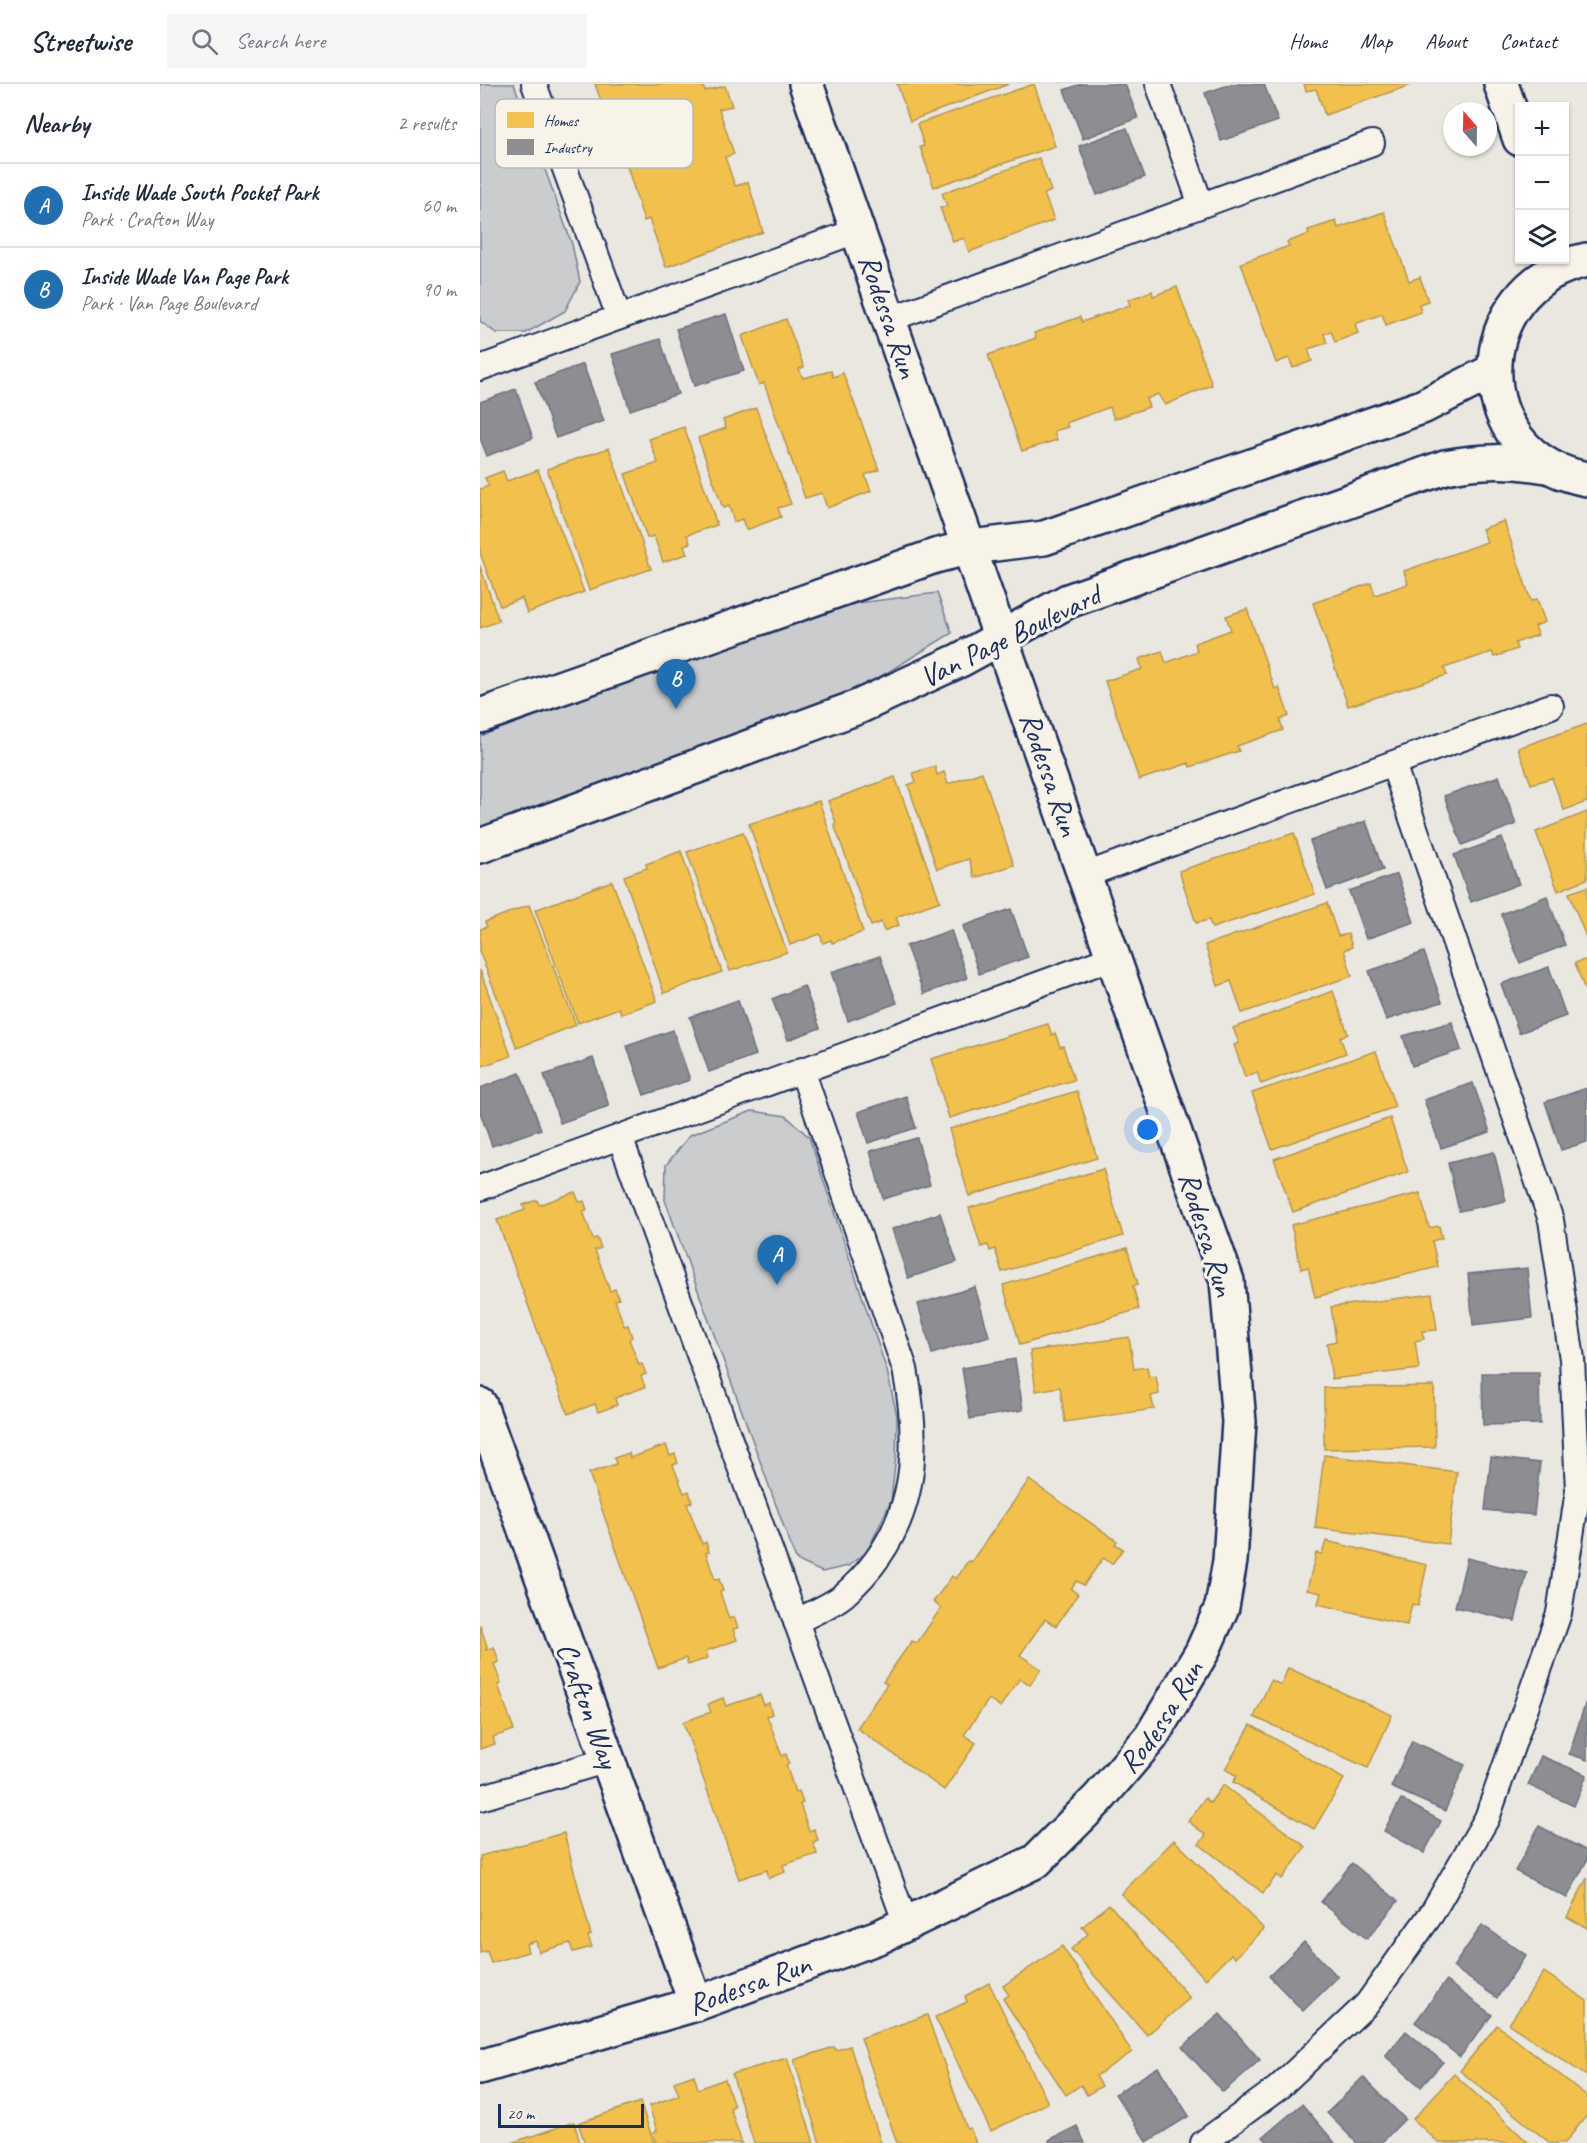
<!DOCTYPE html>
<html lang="en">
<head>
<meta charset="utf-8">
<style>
  :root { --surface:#fff; --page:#f6f6f7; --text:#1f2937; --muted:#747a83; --line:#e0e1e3; --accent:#1f6fb2 }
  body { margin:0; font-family:Caveat,sans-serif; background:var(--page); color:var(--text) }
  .controls { position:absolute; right:18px; top:18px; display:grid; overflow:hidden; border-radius:0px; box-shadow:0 2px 4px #0004 }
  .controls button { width:54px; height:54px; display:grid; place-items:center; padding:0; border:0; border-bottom:2px solid var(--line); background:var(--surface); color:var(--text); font:30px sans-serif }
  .compass { position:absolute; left:963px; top:18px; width:54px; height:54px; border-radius:50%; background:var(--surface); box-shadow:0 2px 4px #0004; rotate:340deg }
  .scale { position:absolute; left:18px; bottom:15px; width:146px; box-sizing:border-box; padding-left:6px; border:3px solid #1b2f5e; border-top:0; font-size:16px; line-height:21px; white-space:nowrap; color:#1b2f5e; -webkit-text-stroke:4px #f7f3e8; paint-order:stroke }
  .you { position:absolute; left:668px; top:1046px; width:21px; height:21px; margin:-15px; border:4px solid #fff; border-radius:50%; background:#1a73e8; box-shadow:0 0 0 9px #1a73e833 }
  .badge { display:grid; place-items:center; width:39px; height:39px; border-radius:50%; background:var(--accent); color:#fff; font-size:20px; font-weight:700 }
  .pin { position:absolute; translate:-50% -50px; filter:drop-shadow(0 2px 3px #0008) }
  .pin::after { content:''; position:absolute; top:32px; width:21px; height:18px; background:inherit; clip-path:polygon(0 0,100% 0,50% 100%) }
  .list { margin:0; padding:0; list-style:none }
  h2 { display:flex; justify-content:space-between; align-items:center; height:78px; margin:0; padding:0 24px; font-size:26px }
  h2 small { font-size:20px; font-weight:400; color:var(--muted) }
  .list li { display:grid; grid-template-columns:39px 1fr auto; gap:18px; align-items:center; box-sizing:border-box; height:84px; padding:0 24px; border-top:2px solid var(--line) }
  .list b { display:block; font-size:22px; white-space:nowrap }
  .list p { margin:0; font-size:20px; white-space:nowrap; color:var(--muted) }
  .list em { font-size:20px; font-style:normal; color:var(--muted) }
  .icon { flex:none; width:33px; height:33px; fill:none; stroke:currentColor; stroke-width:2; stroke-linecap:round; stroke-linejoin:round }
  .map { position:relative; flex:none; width:1107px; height:2059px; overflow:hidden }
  header { display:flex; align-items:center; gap:36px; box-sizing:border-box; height:84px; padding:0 30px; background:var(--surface); border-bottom:2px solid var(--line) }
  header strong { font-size:28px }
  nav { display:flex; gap:33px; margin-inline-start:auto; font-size:21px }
  .search { width:420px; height:54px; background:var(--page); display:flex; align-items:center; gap:15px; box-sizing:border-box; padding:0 21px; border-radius:0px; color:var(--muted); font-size:22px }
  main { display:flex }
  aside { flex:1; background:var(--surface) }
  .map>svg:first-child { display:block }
  .green { fill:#cbcccd; stroke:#737e96; stroke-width:1.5 }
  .homes { fill:#f2c14e; stroke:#b29553; stroke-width:1.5 }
  .industry { fill:#8d8d92; stroke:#6b7182; stroke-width:1.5 }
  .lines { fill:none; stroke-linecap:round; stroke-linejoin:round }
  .service-casing { stroke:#1b2f5e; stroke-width:28 }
  .minor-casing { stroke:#1b2f5e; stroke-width:38 }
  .tertiary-casing { stroke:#1b2f5e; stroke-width:38 }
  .service { stroke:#f7f3e8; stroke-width:24 }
  .minor { stroke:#f7f3e8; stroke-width:33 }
  .tertiary { stroke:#f7f3e8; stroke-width:33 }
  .labels { text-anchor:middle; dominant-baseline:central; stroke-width:6; stroke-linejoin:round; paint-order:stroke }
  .street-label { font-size:30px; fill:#1b2f5e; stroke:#f7f3e8 }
  .key { fill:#f7f3e8; stroke:#b5b8bf; stroke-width:1.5 }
  .key-label { font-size:16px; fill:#1b2f5e }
</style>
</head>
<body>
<header>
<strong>Streetwise</strong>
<div class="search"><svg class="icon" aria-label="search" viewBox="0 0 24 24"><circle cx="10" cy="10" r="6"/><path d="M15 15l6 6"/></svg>Search here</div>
<nav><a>Home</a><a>Map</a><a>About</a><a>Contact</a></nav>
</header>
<main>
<aside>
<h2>Nearby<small>2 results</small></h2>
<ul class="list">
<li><span class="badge">A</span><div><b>Inside Wade South Pocket Park</b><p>Park · Crafton Way</p></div><em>60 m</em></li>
<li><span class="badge">B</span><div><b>Inside Wade Van Page Park</b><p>Park · Van Page Boulevard</p></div><em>90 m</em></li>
</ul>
</aside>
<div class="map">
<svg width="1107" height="2059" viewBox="0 0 1107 2059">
  <rect width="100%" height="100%" fill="#eae7e0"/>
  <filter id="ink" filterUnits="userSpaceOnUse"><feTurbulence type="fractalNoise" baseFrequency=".0167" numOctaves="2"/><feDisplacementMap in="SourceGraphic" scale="12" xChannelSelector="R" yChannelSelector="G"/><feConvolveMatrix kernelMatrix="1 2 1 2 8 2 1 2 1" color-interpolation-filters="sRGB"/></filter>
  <g filter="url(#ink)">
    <g class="green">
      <polygon points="0,0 34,0 92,160 100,198 85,227 46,249 16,249 0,237"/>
      <polygon points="457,509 472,549 390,599 0,743 0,652 362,521"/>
      <polygon points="272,1027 306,1032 329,1053 407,1287 417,1332 416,1371 411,1417 387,1468 368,1482 342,1488 316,1476 185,1116 186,1081 210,1051"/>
    </g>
    <g class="homes">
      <polygon points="115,0 222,0 225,7 245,2 252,22 239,25 254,70 245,73 255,102 268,98 283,148 186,183 169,135 164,137 135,43 131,45"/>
      <polygon points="417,0 529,0 430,37"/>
      <polygon points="554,0 575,62 454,103 440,63 444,62 437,40"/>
      <polygon points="824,0 931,0 931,1 845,31 836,5 826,7"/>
      <polygon points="559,74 571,107 564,110 574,136 489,168 484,154 473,158 460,124 467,122 462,109"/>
      <polygon points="904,128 929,197 940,193 948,217 939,220 941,228 906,241 902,230 875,240 878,249 855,258 851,247 844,250 847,259 828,265 832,277 813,284 809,274 796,279 761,179 809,162 807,158 829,150 828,146 856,137 858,144"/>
      <polygon points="697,203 732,301 685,321 678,310 666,315 669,323 634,335 630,323 586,339 588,343 574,347 577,356 542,367 508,271 556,254 554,249 600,233 602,238 650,221 648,216 672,207 673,212"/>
      <polygon points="306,235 324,283 319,285 323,294 351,287 353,293 363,289 399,386 385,391 391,407 347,424 342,409 325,414 284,299 279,301 262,252"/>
      <polygon points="276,324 311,420 298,424 301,433 266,446 262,435 254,438 249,422 243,424 218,354 246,344 243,336"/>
      <polygon points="204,343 237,441 207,451 210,459 204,461 207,470 183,478 174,452 167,454 145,390 178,379 169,355"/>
      <polygon points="129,364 171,485 109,506 67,385"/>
      <polygon points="58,386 104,508 47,529 42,514 20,522 0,469 0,405 9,402 5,394 23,387 27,397"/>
      <polygon points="1024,437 1051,517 1057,515 1065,538 1055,542 1058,551 1035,559 1037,565 1014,573 1012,568 964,584 967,591 868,622 833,519 891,499 895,511 928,500 924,487 1007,458 1002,445"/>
      <polygon points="0,482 19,537 0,544"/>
      <polygon points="767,525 795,605 799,603 809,632 800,636 803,646 757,662 759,667 710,683 709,679 659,696 625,597 662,585 659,575 682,567 686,579 717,567 715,559 751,546 746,532"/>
      <polygon points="1107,640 1107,718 1084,726 1072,694 1051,700 1038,664"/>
      <polygon points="455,682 457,691 464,688 468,700 502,688 534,781 495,794 489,775 457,785 428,701 436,698 433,689"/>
      <polygon points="415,693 460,817 416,833 419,841 404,847 401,838 391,842 354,740 356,739 348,717"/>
      <polygon points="339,717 383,848 352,859 351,856 343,859 340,850 310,861 269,740"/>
      <polygon points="1107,728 1107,795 1078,807 1056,748"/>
      <polygon points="263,748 307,868 250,887 207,768"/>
      <polygon points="814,749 835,810 732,844 729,836 716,839 699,787"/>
      <polygon points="201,767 242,888 184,909 144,792 167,784 166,780"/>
      <polygon points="132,797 177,917 141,930 139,924 98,939 55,826"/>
      <polygon points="1107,803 1107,856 1089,809"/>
      <polygon points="847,819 858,852 868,850 872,863 864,866 872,892 762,929 751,897 738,902 725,861"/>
      <polygon points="49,821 96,941 37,964 0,869 0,845 7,843 5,838"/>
      <polygon points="1107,875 1107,912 1095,879"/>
      <polygon points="0,886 31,972 0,983"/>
      <polygon points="853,907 868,950 860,953 866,969 781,1000 777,988 765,993 754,961 759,959 753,944"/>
      <polygon points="568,940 572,951 575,949 580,963 583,962 594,996 469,1034 451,975"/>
      <polygon points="896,967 915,1023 792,1065 772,1009"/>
      <polygon points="597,1007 617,1074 489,1112 469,1045"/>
      <polygon points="910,1034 928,1088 813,1128 794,1075"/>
      <polygon points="623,1085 643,1152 522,1188 515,1165 510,1167 508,1161 501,1163 489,1124"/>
      <polygon points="95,1108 99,1118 104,1117 107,1126 103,1127 113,1155 117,1154 121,1164 115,1166 130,1207 135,1205 139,1215 135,1216 144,1242 148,1241 152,1253 149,1255 159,1281 162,1280 166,1290 161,1292 165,1303 135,1314 137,1321 118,1328 115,1320 88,1330 17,1136 45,1126 43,1121 57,1116 59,1121"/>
      <polygon points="940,1109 949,1144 959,1142 962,1154 952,1157 958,1183 835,1213 828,1183 821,1185 811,1141"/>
      <polygon points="647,1164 658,1200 653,1202 659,1225 540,1261 523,1201"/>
      <polygon points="952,1210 957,1246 942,1247 944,1255 935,1257 939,1285 852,1295 847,1259 856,1257 851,1223"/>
      <polygon points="649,1253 654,1285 667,1283 669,1293 676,1292 679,1310 671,1312 674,1325 585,1338 580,1303 556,1307 550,1267"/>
      <polygon points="954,1302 955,1363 844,1365 844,1304"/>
      <polygon points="186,1361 190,1372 195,1370 198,1379 193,1381 204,1409 209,1407 212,1418 207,1420 222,1460 226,1458 229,1468 226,1469 235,1496 239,1495 243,1507 240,1508 249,1535 254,1533 258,1544 253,1545 257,1556 226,1567 228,1574 208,1581 206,1574 178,1584 109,1389 136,1380 134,1374 149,1369 150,1374"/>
      <polygon points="844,1371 977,1388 968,1460 835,1444"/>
      <polygon points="549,1396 637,1457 635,1460 643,1465 632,1480 623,1474 604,1501 596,1497 591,1505 598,1510 576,1542 565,1535 540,1571 561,1585 550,1601 540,1594 520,1623 509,1615 484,1651 496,1659 464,1706 377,1644 407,1600 403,1598 426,1565 432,1557 437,1559 461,1524 453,1518 472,1492 476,1495 488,1477 491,1478"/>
      <polygon points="846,1457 947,1481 938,1522 932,1520 927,1541 838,1520 841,1509 827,1506 836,1469 842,1470"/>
      <polygon points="0,1541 7,1562 6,1566 14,1563 19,1578 14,1580 21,1600 18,1601 34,1646 13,1653 15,1660 0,1665"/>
      <polygon points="808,1584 912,1631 888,1684 774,1633 791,1596 801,1601"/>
      <polygon points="280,1611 284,1621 289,1619 292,1630 287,1632 302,1672 306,1670 309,1680 306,1681 315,1708 319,1707 323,1719 320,1720 329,1747 334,1745 338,1756 333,1758 337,1770 303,1781 305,1788 289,1794 287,1786 259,1795 203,1638 231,1628 228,1620 243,1614 246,1622"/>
      <polygon points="771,1641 864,1695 834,1745 753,1698 757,1692 745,1685"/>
      <polygon points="743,1701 826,1763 802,1795 797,1791 783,1809 719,1760 726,1751 708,1737 725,1714 730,1719"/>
      <polygon points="84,1749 111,1851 108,1852 112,1863 93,1868 90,1859 59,1868 56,1857 46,1860 48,1868 11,1879 7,1867 0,1869 0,1772"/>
      <polygon points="694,1756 784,1845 755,1874 751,1870 726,1895 641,1810"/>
      <polygon points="1107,1794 1107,1844 1087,1833"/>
      <polygon points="629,1820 710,1914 667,1951 591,1865 608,1850 602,1843"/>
      <polygon points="582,1862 652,1968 616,1992 622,2002 607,2011 601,2001 586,2011 523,1915 529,1911 523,1902"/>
      <polygon points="1064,1888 1107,1917 1107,1992 1029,1940"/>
      <polygon points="509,1899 568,2019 511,2047 455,1933 487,1918 485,1912"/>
      <polygon points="447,1931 487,2045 490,2044 496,2059 417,2059 381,1954"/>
      <polygon points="1017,1941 1107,2012 1107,2031 1085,2059 1070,2059 980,1987"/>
      <polygon points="370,1962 401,2059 340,2059 314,1976 354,1963 356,1966"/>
      <polygon points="307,1974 334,2059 274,2059 252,1990"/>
      <polygon points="974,1990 1049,2059 959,2059 933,2035"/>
      <polygon points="214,1991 218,2005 245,1995 254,2022 250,2024 262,2059 176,2059 173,2049 177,2047 169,2022 199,2011 194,1998"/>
      <polygon points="160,2018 174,2059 105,2059 98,2039"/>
      <polygon points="94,2038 100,2059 31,2059"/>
    </g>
    <g class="industry">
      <polygon points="601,0 645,0 658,34 603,55 584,6"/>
      <polygon points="751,0 784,0 798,37 741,57 725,9"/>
      <polygon points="647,44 665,93 617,111 599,62"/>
      <polygon points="246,230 264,287 214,302 196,245"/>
      <polygon points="180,255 198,310 150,326 132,270"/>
      <polygon points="103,280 124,337 76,354 55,298"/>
      <polygon points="36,305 53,354 7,372 0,354 0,318"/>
      <polygon points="1019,692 1036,740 982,761 964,712"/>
      <polygon points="886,737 903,786 847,806 830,757"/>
      <polygon points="1022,754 1039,800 991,818 974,771"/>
      <polygon points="917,790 934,838 886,855 869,807"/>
      <polygon points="1067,812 1085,861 1040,879 1021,830"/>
      <polygon points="531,825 548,873 499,890 483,842"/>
      <polygon points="471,846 487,894 444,910 426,862"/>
      <polygon points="944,868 962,918 906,936 889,887"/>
      <polygon points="400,872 417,919 368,937 351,888"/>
      <polygon points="1069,883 1086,932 1039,949 1021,900"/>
      <polygon points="324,902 340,944 308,956 292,915"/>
      <polygon points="258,916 276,971 229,988 210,933"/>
      <polygon points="972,938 981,966 932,982 923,952"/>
      <polygon points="193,946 210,996 164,1011 147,962"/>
      <polygon points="113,974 129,1022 80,1039 64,991"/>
      <polygon points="40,989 61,1045 12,1062 0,1028 0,1004"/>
      <polygon points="993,999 1010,1048 961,1064 944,1016"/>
      <polygon points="1107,1004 1107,1058 1081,1066 1065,1018"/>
      <polygon points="426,1012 436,1044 388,1059 378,1028"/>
      <polygon points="437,1054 450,1101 403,1115 390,1067"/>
      <polygon points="1014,1068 1026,1117 979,1127 968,1079"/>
      <polygon points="460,1129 477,1178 428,1194 412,1145"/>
      <polygon points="1047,1184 1052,1234 993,1241 988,1190"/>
      <polygon points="495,1203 509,1252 452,1270 438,1220"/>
      <polygon points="535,1275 543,1326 490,1335 482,1284"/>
      <polygon points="1002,1289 1059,1289 1060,1340 1003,1341"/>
      <polygon points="1011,1373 1060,1379 1054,1431 1005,1426"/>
      <polygon points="987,1474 1047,1489 1035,1537 975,1523"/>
      <polygon points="1105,1620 1107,1621 1107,1676 1089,1670"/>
      <polygon points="932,1657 985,1681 965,1727 911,1703"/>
      <polygon points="1061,1672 1107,1691 1094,1722 1048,1701"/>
      <polygon points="921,1715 961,1737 944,1769 904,1747"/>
      <polygon points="1059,1742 1107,1767 1107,1776 1087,1814 1035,1787"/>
      <polygon points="872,1779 918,1817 887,1855 841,1818"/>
      <polygon points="1002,1841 1046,1871 1017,1914 973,1883"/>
      <polygon points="824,1858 858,1893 823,1927 789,1892"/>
      <polygon points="966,1897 1012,1931 980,1973 935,1938"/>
      <polygon points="740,1930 780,1976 743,2008 702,1963"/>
      <polygon points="926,1947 963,1978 941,2003 905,1972"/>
      <polygon points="678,1983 709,2032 667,2058 635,2010"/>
      <polygon points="883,1993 925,2035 901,2059 877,2059 847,2029"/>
      <polygon points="822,2020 855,2059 789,2059 783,2053"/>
      <polygon points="597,2042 605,2059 570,2059 569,2056"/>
    </g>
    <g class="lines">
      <g class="service-casing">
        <g id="service">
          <polyline points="54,0 139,233"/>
          <polyline points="678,0 721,121"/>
          <polyline points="410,235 892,59"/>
          <polyline points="0,284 379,146"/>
          <polyline points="605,791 1071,622"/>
          <polyline points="140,1053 426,1840"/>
          <polyline points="0,1104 634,873"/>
          <path d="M316,1538C331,1529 351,1522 364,1511C435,1449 442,1372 425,1285L322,986"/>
          <polyline points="0,1714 128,1676"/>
          <polyline points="723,2059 798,2004 887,1920 952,1829 1007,1734 1079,1529 1098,1407 1092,1275 1071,1136 913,680"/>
        </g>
      </g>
      <g class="minor-casing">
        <g id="minor">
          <polyline points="1021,0 1040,55"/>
          <polyline points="0,632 455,472 491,463 564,454 942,323 1013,287"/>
          <path d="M0,762L378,623L480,576L588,517L965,383C1001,376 1031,376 1067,382"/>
          <polyline points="0,1321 216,1920"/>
          <path id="s1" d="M0,1983L216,1920L401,1852L556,1777L618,1715L671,1653L722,1568L742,1523L750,1477L759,1338L747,1197L326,0"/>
        </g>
      </g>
      <g class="tertiary-casing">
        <path id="tertiary" d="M1107,176C985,200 983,373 1107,395"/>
      </g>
      <use href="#service" class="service"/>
      <use href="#minor" class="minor"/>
      <use href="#tertiary" class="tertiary"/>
    </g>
  </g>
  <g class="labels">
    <g class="street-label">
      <text transform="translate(409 232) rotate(71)">Rodessa Run</text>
      <text transform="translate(530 552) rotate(-26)">Van Page Boulevard</text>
      <text transform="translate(570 690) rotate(71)">Rodessa Run</text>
      <text transform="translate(727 1150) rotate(73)">Rodessa Run</text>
      <text transform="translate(108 1621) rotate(70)">Crafton Way</text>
      <text stroke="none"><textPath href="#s1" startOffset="786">Rodessa Run</textPath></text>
      <text transform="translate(269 1900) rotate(-20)">Rodessa Run</text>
    </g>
  </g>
  <rect x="15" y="15" width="198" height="69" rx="9" class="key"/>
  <rect x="27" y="28" width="27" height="16" fill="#f2c14e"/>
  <rect x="27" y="55" width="27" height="16" fill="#8d8d92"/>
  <g class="key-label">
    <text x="64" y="42">Homes</text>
    <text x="64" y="69">Industry</text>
  </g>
</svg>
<div class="controls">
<button>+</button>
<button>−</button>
<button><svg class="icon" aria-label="layers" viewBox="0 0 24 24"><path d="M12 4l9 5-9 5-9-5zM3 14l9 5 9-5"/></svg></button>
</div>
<svg class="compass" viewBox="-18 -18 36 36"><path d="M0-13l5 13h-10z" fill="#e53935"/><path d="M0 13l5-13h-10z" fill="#747a83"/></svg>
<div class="scale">20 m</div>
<div class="you"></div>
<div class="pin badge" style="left:297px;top:1201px">A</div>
<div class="pin badge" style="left:196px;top:625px">B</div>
</div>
</main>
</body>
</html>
